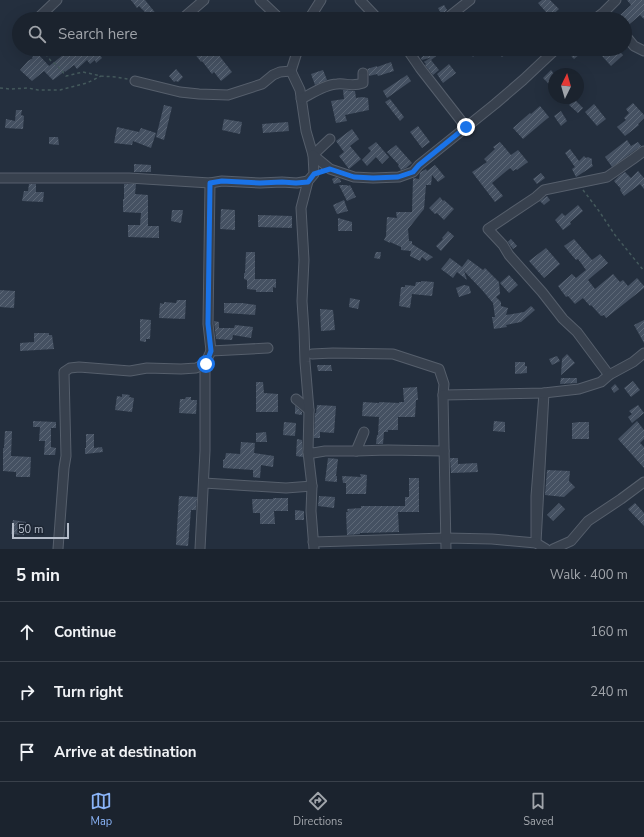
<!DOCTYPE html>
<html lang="en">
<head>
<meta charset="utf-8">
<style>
  :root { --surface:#1b232e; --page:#282f3a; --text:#f1f3f6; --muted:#a0a4aa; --line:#39404a; --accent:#8ab4f8 }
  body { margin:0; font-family:"Nunito Sans",sans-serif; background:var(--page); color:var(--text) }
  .compass { position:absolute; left:548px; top:68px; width:36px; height:36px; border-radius:50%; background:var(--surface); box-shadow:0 4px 16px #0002; rotate:5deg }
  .scale { position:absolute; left:12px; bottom:10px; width:57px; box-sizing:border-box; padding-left:4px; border:2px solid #b4bcc9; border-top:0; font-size:11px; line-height:14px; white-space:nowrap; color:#b4bcc9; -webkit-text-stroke:3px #1d2633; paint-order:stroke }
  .stop { position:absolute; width:12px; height:12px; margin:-9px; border:3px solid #1a73e8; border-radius:50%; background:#fff }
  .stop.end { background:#1a73e8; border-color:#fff; box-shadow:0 1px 4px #0008 }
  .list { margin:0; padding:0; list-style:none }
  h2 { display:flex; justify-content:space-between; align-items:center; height:52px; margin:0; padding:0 16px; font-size:17px }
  h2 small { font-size:13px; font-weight:400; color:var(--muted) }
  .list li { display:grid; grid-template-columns:26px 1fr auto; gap:12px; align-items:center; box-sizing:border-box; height:60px; padding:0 16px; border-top:1px solid var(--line) }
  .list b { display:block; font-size:15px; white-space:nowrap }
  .list em { font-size:13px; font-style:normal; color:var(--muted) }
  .icon { flex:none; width:22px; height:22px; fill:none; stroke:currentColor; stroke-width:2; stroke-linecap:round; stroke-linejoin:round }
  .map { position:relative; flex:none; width:644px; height:549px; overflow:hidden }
  .search { position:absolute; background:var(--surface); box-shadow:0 4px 16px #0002; left:12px; right:12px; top:12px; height:44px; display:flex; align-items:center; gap:10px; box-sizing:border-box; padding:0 14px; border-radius:22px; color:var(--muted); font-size:15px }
  .sheet { height:232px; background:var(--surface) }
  nav { display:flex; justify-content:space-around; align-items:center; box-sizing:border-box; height:56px; border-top:1px solid var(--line); background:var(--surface); font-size:11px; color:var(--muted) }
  nav a { display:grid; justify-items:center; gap:2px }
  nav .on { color:var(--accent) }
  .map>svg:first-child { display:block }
  .building { fill:url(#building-hatch) }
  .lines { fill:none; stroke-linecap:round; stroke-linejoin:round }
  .minor-casing { stroke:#565f6c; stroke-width:11 }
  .path { stroke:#44595c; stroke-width:1.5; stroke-dasharray:3 3; stroke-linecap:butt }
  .minor { stroke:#38414e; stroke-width:9 }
  .route { stroke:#1a73e8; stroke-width:5 }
</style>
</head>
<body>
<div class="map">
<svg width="644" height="549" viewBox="0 0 644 549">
  <defs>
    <pattern id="building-hatch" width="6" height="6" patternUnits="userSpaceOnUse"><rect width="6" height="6" fill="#455162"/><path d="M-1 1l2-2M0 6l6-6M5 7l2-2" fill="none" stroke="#5d6877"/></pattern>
  </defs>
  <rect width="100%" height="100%" fill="#242f3e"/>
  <g class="building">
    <polygon points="131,0 145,0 157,15 152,19 139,6 137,8"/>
    <polygon points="542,0 550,0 559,9 548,19 539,19 546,12 538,3"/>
    <polygon points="627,0 644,0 644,19 640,15 625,28 625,19 616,19 631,5"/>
    <polygon points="444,5 447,10 442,15 438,8"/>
    <polygon points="464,13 468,19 456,19"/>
    <polygon points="71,49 109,49 100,55 102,58 96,63 95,60 90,64 87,60 77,69 74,65 65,72 65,71 53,80 44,71 32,81 20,70 28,61 33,58 32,57 38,54 49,66"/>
    <polygon points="191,49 214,49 232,72 221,81 214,72 212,74 202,61 201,62"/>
    <polygon points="431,49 436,49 440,53 431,60 439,70 433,75 425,65 426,64 424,62 430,58 429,58 422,60 421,58"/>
    <polygon points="466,49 481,49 473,57"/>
    <polygon points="496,49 513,49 502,57"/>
    <polygon points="565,49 586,49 574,59"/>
    <polygon points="610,49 617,49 623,55 611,66 602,56"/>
    <polygon points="391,62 394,71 378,76 377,74 369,76 368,70 367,69 377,66 377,67"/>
    <polygon points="449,64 456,73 443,83 437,74"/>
    <polygon points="176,69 183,77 178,82 176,81 174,82 169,76"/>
    <polygon points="323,70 327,80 315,85 311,74"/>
    <polygon points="551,70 554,74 554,77 549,84 543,78"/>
    <polygon points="407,75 411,81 387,98 383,91"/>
    <polygon points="343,90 355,91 356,98 362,97 368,98 369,110 345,115 347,121 336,123 331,101 344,99"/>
    <polygon points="390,99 404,117 400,121 385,102"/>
    <polygon points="575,100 583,108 578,113 569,105"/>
    <polygon points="633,103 644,115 644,118 638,124 639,125 625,136 617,127 626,120 624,118 629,113 626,109"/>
    <polygon points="594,104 606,119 597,126 585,112"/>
    <polygon points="164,105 172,107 164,140 156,137"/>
    <polygon points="540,106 549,117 523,139 513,128 530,113 531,114"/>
    <polygon points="16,110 22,110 21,115 24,116 23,129 5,128 6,119 15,121"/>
    <polygon points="561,111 567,121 561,126 554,116"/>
    <polygon points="224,119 242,122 240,134 222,130"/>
    <polygon points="288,122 289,131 263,133 262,124"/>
    <polygon points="418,126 430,142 422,148 410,132"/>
    <polygon points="117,127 139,132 141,128 156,133 151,148 133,141 132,145 114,143"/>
    <polygon points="352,129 359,139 350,146 361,159 349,169 339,156 344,152 336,141"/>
    <polygon points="49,137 58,137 59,145 49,144"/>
    <polygon points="627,140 631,146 638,142 641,146 612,167 605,157"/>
    <polygon points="376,142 389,157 382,164 376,157 367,166 362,160 371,151 368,148"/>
    <polygon points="500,142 511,155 518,150 528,162 517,170 516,169 513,171 510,168 492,183 503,196 495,202 472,172 487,162 484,159 495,149 493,147"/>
    <polygon points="396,145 412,163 406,168 401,170 398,166 399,165 387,152"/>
    <polygon points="570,149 579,161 584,156 586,158 588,157 592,159 592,164 593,166 576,177 572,169 575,167 565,153"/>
    <polygon points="134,164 151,165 151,172 134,172"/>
    <polygon points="435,165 445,177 438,182 432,175 431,185 426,185 424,209 408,229 409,241 412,241 412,244 433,257 427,261 422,257 420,261 410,256 411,251 401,250 401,247 390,242 390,243 384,240 386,236 387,217 397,218 396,212 412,212 413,178 419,179 420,173 421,172 426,169 427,171"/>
    <polygon points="638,171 644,178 644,189 640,184 624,196 620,190 621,189 614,181 619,176 625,172 631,178"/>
    <polygon points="541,173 545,178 537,184 533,179"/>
    <polygon points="336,177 340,179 341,182 334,184 332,179"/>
    <polygon points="29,184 36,184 36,192 44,192 43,202 22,201 24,191 28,191"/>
    <polygon points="124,184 136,184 135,194 148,195 148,226 159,226 159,238 128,237 128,225 140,225 141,213 123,212 123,199 124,199"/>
    <polygon points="339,185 347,185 348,186 350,185 356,197 347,201"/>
    <polygon points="547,196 550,200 544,205 540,201"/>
    <polygon points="440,197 443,201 444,200 454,209 444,220 437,213 435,214 429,208"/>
    <polygon points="344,200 348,211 337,214 333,205"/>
    <polygon points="578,205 583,211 570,222 571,224 563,230 555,220 562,213 565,216"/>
    <polygon points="221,209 235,210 235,230 220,229"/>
    <polygon points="172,210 183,210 181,223 171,221"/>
    <polygon points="258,215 292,216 292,228 258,227"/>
    <polygon points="338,218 352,222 352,231 338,231"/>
    <polygon points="448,231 454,236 441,251 436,246 443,239 442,238"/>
    <polygon points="511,239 517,246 513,249 508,242"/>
    <polygon points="574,239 592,260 600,254 608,263 588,280 595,289 613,274 620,282 623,280 628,286 637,278 644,286 644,288 606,318 604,315 601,316 591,305 590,306 583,298 575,304 568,296 566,297 558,286 572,274 576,278 586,270 578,259 576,260 564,246"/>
    <polygon points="546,248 560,264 544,278 529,261"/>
    <polygon points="246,252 255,252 255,279 276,279 276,288 273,287 273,292 256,292 256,290 247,289 247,280 244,279 244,273 245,273"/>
    <polygon points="376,252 381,252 380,259 374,258"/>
    <polygon points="450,258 462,267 468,259 483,270 485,268 499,282 500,294 496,297 501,302 501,306 508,308 506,315 524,312 531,306 535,310 521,322 506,325 507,327 494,329 492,317 495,317 493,303 482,290 464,271 467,280 457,272 453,278 441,269"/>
    <polygon points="509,275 518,285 509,293 500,283"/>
    <polygon points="421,281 434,282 432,296 412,294 410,308 399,306 401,287 405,287 405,285 415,286 416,282 421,282"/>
    <polygon points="464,285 469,286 471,293 459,297 456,288"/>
    <polygon points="0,290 15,291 14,308 0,307"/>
    <polygon points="350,298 360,300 358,309 349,307"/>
    <polygon points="177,300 186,300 185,319 159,318 160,303 164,304 164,302 176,303"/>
    <polygon points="224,303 242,303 256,305 255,315 241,314 224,313"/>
    <polygon points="320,309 333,310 335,330 321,331"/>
    <polygon points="140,319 151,320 150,339 146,339 146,342 140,341"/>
    <polygon points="644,320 644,343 634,325"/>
    <polygon points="214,321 219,322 219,328 234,328 235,325 253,327 251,338 233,335 232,340 216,339"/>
    <polygon points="34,333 49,333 49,335 52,335 54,349 20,351 20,343 34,342"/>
    <polygon points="567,354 575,363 561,375 562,359"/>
    <polygon points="557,356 560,361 552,365 549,359"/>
    <polygon points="515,362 525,362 525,366 527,366 527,373 515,374"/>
    <polygon points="317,365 331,365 332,371 318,371"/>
    <polygon points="561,378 577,378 577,383 560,384"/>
    <polygon points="633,381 640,390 631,397 624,388"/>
    <polygon points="256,382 263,382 264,393 278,394 278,412 256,412"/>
    <polygon points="615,384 619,389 614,393 611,388"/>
    <polygon points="417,387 418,400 416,400 415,417 398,417 398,430 388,430 388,432 384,432 383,444 376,444 377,435 378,435 379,417 362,416 363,402 379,403 379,402 399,403 399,402 404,402 403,388"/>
    <polygon points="122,394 130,395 129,397 134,398 132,412 115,410 117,396 122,397"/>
    <polygon points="186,397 191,397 191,400 197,400 196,414 179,413 180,399 185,399"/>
    <polygon points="317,405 336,406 334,433 320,432 320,438 314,438 315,413 316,413"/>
    <polygon points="638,405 644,413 632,423 628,417 632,414 629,411"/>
    <polygon points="295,406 302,412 302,415 295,414"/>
    <polygon points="33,421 56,422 56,428 51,428 51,447 56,448 55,455 44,455 45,441 39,441 40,427 33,427"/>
    <polygon points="494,421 505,422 505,432 493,431"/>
    <polygon points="637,421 644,430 644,439 640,443 644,447 644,468 618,439"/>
    <polygon points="284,422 296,423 295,436 283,435"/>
    <polygon points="579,422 589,422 589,439 572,439 572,423"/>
    <polygon points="5,431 12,431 11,456 31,457 30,477 16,477 16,472 3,471 3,448 4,448"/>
    <polygon points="266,432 267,442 256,442 256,433"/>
    <polygon points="86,434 94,434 94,448 102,447 103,452 85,454 85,448 86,448"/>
    <polygon points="297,439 302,440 303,457 296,456"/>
    <polygon points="241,442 255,443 254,453 274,456 273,467 261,465 260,478 253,477 253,470 223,468 223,460 225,459 226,453 240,454"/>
    <polygon points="328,458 338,459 336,476 337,476 337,482 325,481"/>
    <polygon points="450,458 458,458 458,464 477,463 478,472 451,473"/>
    <polygon points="547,470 570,471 569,481 575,487 564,497 545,495"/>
    <polygon points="360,474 367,475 366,494 346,494 346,483 343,483 342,476 361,477"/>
    <polygon points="409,478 419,478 419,512 398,512 399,532 360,533 360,534 347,535 346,512 348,512 347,509 361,508 361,506 405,506 405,497 409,497"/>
    <polygon points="179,496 197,497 196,510 191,510 188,546 176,545"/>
    <polygon points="319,496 335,497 334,508 318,506"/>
    <polygon points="273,498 288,498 288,511 274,511 275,524 260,524 260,513 253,513 252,499 273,499"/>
    <polygon points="559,503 565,509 553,521 547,515"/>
    <polygon points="635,503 644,513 644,526 628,509"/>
    <polygon points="295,510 304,511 304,520 295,520"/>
    <polygon points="13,520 26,522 24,535 11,534"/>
  </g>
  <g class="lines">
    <g class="minor-casing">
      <g id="minor">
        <polyline points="260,0 280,19"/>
        <polyline points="360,0 378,19"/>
        <polyline points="37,19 57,0"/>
        <polyline points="182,19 204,0"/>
        <polyline points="309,19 321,0"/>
        <polyline points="446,19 470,0"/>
        <polyline points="595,19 604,12 616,0"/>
        <polyline points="625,35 634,46 644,51"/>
        <polyline points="298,49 291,71 300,90 306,131 313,155 330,139"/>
        <polyline points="407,49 420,68 466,127"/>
        <polyline points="135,81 180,92 199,94 228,95 262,84 273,75 280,72 291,71"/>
        <path d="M301,99C311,94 326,84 337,84C347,83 352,87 363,83V73"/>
        <polyline points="0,178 129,178 210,183 222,181 260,183 282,182 297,183 308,181"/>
        <polyline points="210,183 208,324 211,351 268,348"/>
        <polyline points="312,354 333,353 393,354 439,369 444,384 443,395"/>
        <polyline points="609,375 577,332 563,319 542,292 509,255 503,245 488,229 536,197 544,190 607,177 633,159 644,151"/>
        <polygon points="544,393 536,543 536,496"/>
        <polyline points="296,399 309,410"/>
        <polyline points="356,451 388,450 444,451"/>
        <polyline points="308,452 313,453 325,451 356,451 364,432"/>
        <polyline points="204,483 286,488 312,486"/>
        <polyline points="313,542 446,538 492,539 536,543 546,549"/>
        <polyline points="58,549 64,468 66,456 64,372 70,368 79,367 130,371 147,368 181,369 196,368 205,364"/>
        <polyline points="200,549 205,451 205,364 211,351"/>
        <polyline points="314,549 311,511 312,486 308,452 309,410 305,362 304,331 302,301 304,260 301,208 308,181 314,174 313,155 330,169 354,177 373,178 399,177 413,172 419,165 495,104 523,80 556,49"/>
        <polyline points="446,549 443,395 544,393 579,389 601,382 609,375 633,362 644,353"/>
        <polyline points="553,549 571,541 588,521 621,499 644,482"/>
      </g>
    </g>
    <g class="path">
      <polyline points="42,49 51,61 57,65 66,76 83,72 101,76 116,77 128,79"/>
      <polyline points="0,88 10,89 28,88 38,90 60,90 87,83 101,76"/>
      <polyline points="583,190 599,211 615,235 644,271"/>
    </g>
    <use href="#minor" class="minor"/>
  </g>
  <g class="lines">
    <polyline class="route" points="206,364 211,351 208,324 210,183 222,181 260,183 282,182 296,183 308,182 314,174 330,169 354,177 373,178 398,177 413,172 419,165 466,127"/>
  </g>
</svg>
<svg class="compass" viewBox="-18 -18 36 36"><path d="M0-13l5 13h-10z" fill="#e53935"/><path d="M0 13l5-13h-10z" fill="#a0a4aa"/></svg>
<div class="scale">50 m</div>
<div class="stop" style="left:206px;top:364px"></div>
<div class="stop end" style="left:466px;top:127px"></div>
<div class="search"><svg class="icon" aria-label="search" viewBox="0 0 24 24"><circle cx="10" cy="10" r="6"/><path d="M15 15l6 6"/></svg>Search here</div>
</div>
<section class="sheet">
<h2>5 min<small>Walk · 400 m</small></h2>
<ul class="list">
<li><svg class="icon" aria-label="ahead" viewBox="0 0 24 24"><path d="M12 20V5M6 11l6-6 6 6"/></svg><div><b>Continue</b></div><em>160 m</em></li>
<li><svg class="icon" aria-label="right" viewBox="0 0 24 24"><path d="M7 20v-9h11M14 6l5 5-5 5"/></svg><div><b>Turn right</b></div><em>240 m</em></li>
<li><svg class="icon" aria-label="arrive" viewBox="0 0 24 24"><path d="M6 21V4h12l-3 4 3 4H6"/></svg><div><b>Arrive at destination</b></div></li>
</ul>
</section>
<nav>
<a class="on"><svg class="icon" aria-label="map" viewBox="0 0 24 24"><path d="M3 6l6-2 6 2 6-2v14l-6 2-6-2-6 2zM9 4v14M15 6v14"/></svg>Map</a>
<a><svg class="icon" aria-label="directions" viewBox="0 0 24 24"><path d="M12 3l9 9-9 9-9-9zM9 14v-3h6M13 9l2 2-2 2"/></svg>Directions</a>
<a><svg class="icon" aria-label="saved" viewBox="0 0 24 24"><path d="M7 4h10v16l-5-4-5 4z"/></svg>Saved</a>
</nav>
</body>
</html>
